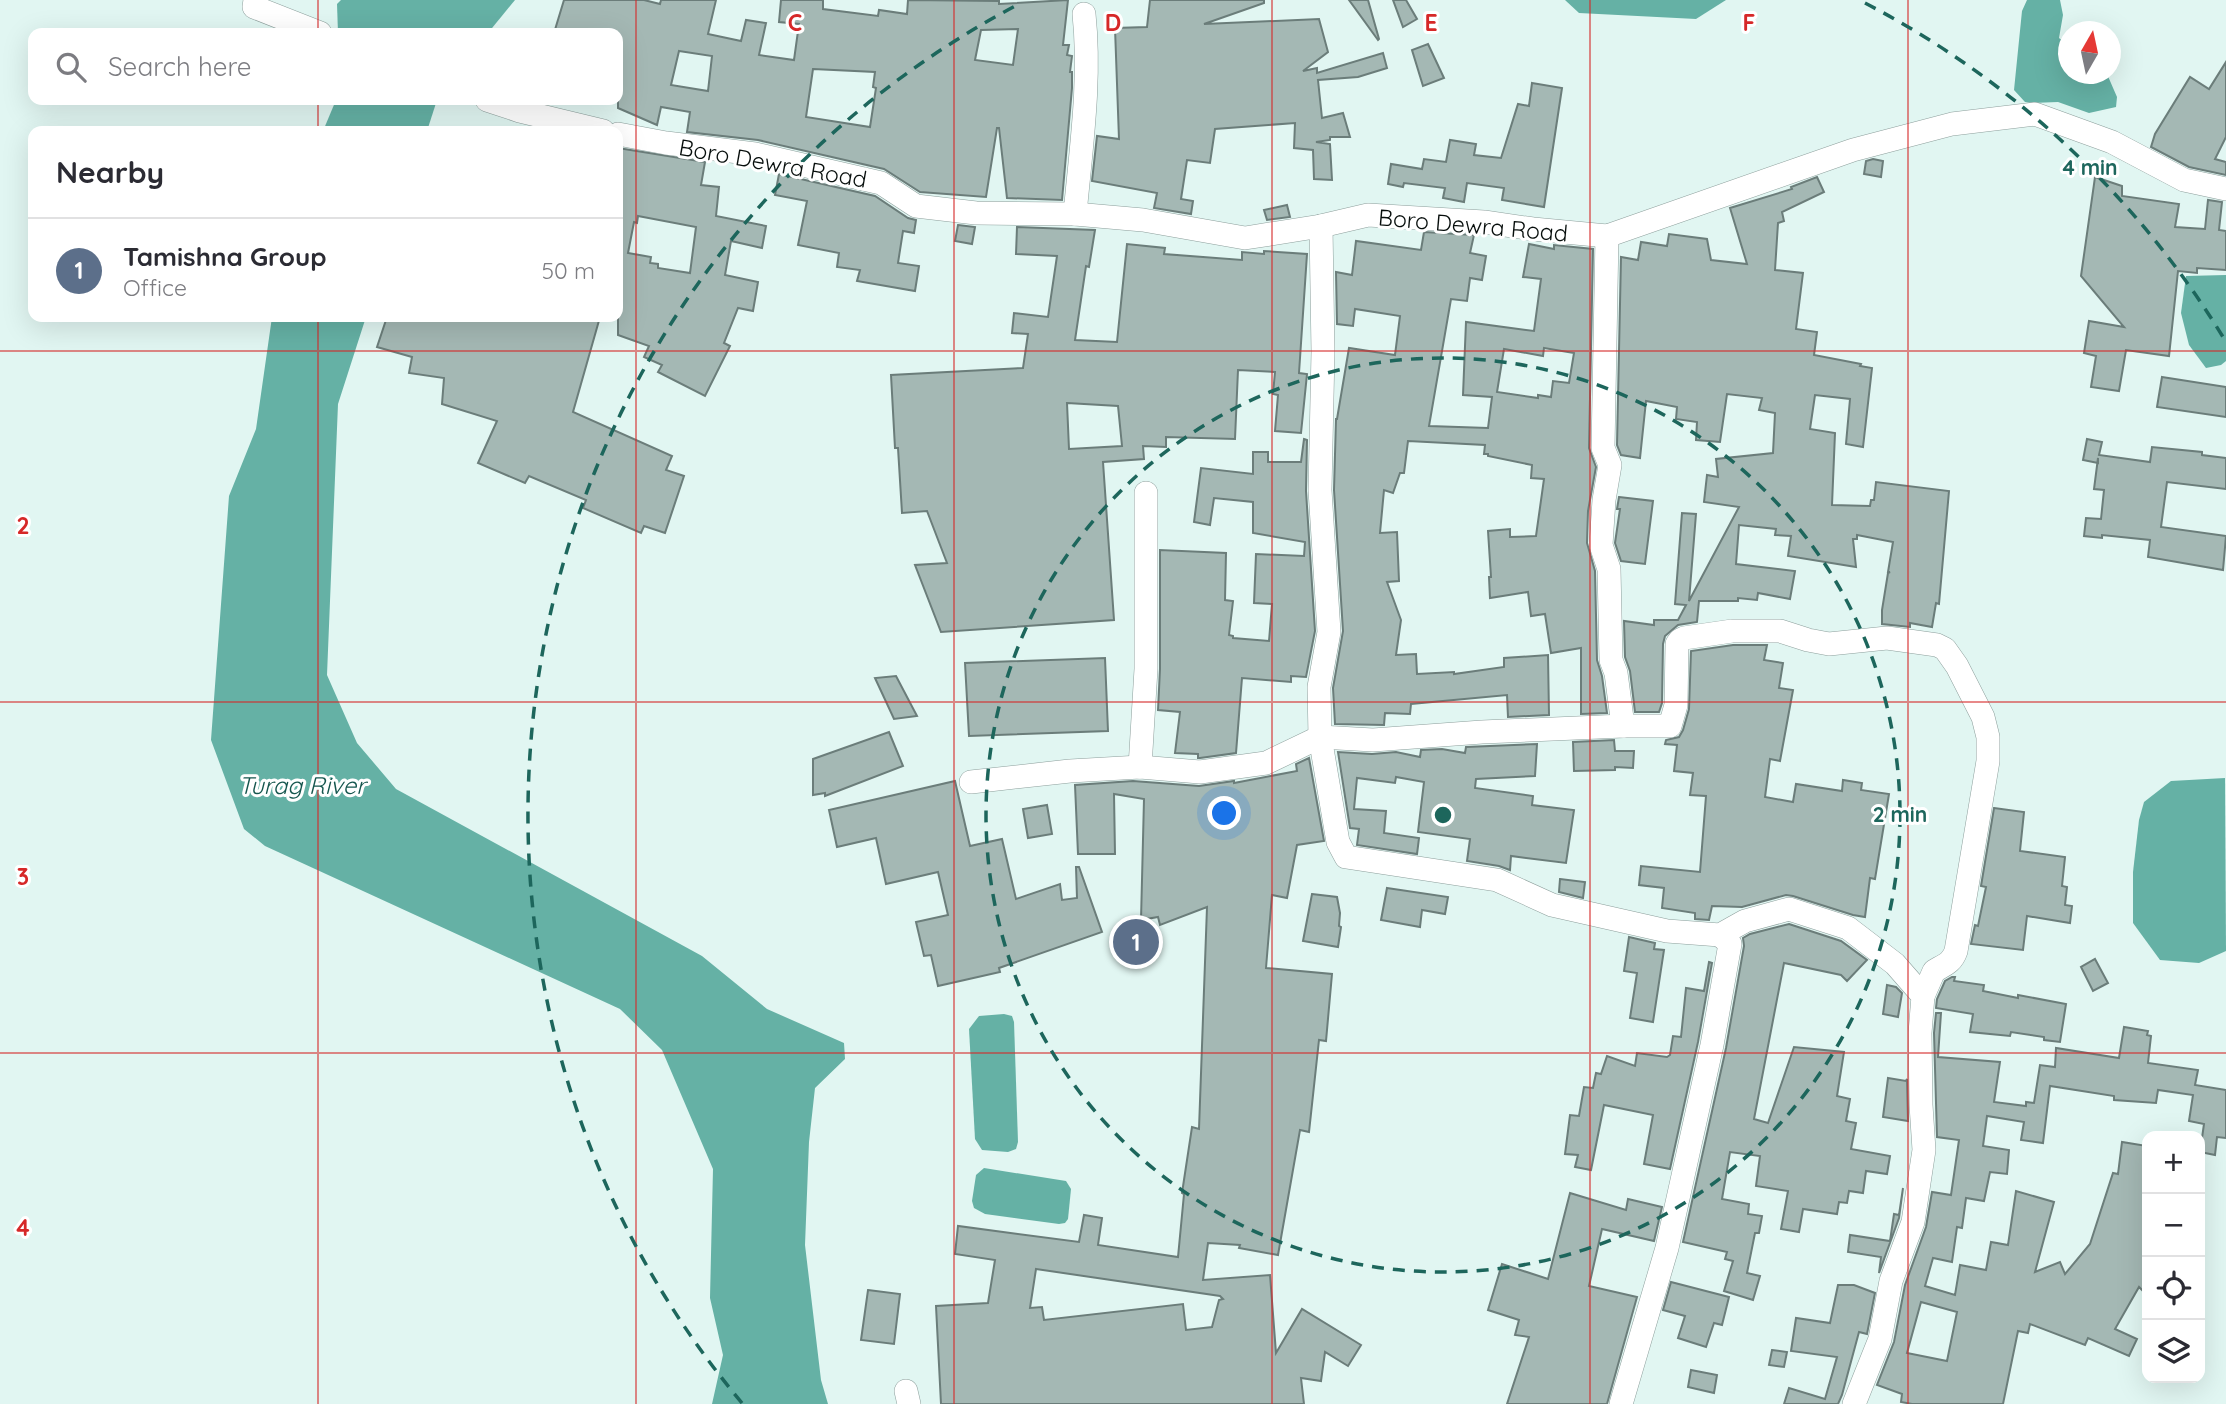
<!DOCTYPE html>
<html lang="en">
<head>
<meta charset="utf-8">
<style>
  :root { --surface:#fff; --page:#f2f2f3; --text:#2b2b33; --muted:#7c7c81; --line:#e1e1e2; --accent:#7c3aed }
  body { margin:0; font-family:Quicksand,sans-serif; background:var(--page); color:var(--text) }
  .controls { position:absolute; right:21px; bottom:21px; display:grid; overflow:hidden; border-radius:14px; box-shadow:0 7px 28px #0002 }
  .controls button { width:63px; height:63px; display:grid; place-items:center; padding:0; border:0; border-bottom:2px solid var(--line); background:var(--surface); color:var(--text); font:35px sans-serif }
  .compass { position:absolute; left:2058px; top:21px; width:63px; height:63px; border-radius:50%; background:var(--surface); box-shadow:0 7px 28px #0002; rotate:9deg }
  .you { position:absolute; left:1225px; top:814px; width:24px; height:24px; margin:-18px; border:5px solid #fff; border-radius:50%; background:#1a73e8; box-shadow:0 0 0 10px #1a73e833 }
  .badge { display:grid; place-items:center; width:46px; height:46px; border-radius:50%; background:var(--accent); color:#fff; font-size:23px; font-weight:700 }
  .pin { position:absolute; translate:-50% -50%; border:4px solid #fff; box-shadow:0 2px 7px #0006 }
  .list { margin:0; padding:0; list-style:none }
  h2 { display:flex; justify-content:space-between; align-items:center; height:91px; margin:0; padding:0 28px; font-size:30px }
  h2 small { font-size:23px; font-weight:400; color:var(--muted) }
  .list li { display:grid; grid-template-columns:46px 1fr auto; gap:21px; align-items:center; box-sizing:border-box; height:105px; padding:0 28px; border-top:2px solid var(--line) }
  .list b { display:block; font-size:26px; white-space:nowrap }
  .list p { margin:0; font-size:23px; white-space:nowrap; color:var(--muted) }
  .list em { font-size:23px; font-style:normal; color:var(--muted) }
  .icon { flex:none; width:38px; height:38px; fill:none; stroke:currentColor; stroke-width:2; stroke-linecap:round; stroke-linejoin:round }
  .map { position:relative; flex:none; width:2226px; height:1404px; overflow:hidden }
  .search { position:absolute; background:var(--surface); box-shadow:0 7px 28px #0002; left:28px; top:28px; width:595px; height:77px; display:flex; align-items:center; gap:18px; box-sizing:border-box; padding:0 24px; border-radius:14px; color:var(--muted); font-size:26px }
  .panel { position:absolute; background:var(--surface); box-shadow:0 7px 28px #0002; left:28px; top:126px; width:595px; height:196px; border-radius:14px }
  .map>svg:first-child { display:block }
  .water { fill:#65b1a5 }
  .building { fill:#a4b8b4; stroke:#6b7d7a; stroke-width:2; fill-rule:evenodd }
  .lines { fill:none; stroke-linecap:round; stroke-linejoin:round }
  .minor-casing { stroke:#8d9f9c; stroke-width:24 }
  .minor { stroke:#fff; stroke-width:23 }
  .grid { fill:none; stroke:#d62828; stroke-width:2; stroke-opacity:0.55 }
  .ring { fill:none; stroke:#1d665c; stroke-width:3.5; stroke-dasharray:12 9 }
  .labels { text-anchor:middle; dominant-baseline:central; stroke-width:6; stroke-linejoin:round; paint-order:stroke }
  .street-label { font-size:23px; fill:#070e0c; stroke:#fff }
  .water-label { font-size:24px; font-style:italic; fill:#14554d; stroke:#fff }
  .grid-label { font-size:23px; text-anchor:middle; font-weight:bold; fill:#d62828; stroke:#fff; stroke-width:6; stroke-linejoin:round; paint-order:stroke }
  .centre { fill:#1d665c; stroke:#fff; stroke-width:3.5 }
  .ring-label { font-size:21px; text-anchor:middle; font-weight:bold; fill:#1d665c; stroke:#fff; stroke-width:6; stroke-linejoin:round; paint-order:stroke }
</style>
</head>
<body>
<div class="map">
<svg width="2226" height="1404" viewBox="0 0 2226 1404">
  <rect width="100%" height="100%" fill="#e1f6f2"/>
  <g class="water">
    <polygon points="341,0 515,0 488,33 338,33 337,4"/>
    <polygon points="1565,0 1726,0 1696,19 1579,13"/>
    <polygon points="2027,0 2060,0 2063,15 2059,38 2064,42 2068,43 2068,74 2107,74 2117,97 2116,107 2089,113 2058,102 2032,103 2025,102 2014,90 2022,11"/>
    <polygon points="336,100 437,100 427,131 323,131"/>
    <polygon points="2226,275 2226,361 2221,365 2206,368 2189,345 2181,313 2186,276"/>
    <polygon points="272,317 366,317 338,404 327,675 357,743 396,789 702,956 767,1009 844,1043 845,1059 815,1088 809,1142 805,1245 821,1380 828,1404 712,1404 723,1355 710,1298 713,1169 662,1050 620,1009 265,846 244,829 211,740 229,496 256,429"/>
    <polygon points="2225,778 2226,951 2199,963 2160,960 2133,923 2133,872 2139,820 2144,802 2171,781"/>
    <polygon points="1004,1014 1012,1016 1014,1022 1018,1142 1016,1149 1008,1152 982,1150 975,1139 969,1029 979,1016"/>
    <polygon points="984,1168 1066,1181 1071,1189 1068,1219 1065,1223 1059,1224 985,1214 974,1208 972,1201 976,1175"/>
  </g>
  <g class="building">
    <path d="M564,0H644L660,4L661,0H716L708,34L741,41L746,20L766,23L759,55L794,60L799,24L779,22L781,0H823V9L878,16L879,10L907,14L908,0L999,1V4L1068,0L1063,45H1069L1067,55L1072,56L1070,72H1072V88L1062,200L1007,198L999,128H997L986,197L920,192L884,169L758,140L687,132L690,112L661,107L657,125L618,108V33H554ZM1018,29L1013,65L975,60L981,30ZM679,51L712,56L708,91L671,85ZM813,69L875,72L873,87L876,88L870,127L806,117Z"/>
    <polygon points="1150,0 1264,0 1264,3 1204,24 1319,19 1328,52 1303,71 1317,68 1317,73 1383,53 1387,68 1358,77 1318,80 1322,118 1343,113 1350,137 1330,137 1330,140 1316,142 1330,144 1332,180 1314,179 1313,150 1294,148 1295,123 1215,129 1210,163 1187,160 1181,199 1193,201 1191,214 1154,208 1157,193 1092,181 1097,136 1119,139 1115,28 1147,27"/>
    <polygon points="1349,0 1368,0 1379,39 1378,40"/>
    <polygon points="1393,0 1406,0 1417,19 1403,27"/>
    <polygon points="1428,44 1444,78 1423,86 1412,50"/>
    <polygon points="2226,62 2226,137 2215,159 2226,162 2226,175 2189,167 2151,147 2155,134 2190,77 2209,89"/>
    <polygon points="1532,83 1562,88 1544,207 1502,200 1504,188 1467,183 1464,202 1443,198 1445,188 1404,183 1403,187 1388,184 1391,164 1422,169 1424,159 1446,162 1450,140 1476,144 1474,155 1501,158 1518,104 1529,106"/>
    <path d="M618,148L705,162L701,185L719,187L716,216L766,226L762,248L731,241L725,275L758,282L753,311L738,308L724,343L730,346L705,396L658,372L662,365L644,357L649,346L618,335ZM638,216L696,227L690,273L658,268V264L650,263L651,257L628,253L634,222L637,223Z"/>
    <polygon points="1873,159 1883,161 1881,177 1864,174 1866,161"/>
    <polygon points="779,174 875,196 908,218 916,220 914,233 903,231 898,263 919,266 915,291 857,281 860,270 837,267 839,253 798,245 807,201 775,195"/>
    <polygon points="1817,177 1824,192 1782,212 1784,221 1778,223 1775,270 1803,273 1796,329 1817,332 1814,355 1861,364 1860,366 1872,368 1863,447 1846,444 1850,399 1815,395 1810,429 1835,433 1832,505 1870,506 1871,500 1874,500 1876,482 1949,491 1939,604 1936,603 1932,627 1910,623 1910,627 1882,624 1882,610 1888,573 1890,572 1888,572 1893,542 1857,535 1857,539 1853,539 1856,567 1788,556 1791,536 1775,535 1776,529 1739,525 1736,564 1795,571 1790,599 1758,593 1757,600 1738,598 1738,601 1699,601 1697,622 1678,625 1665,636 1663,644 1662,703 1659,712 1635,712 1630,671 1625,657 1624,621 1654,625 1654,620 1678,620 1686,605 1675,604 1682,513 1696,514 1689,601 1739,507 1704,502 1707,475 1718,477 1716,459 1773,453 1775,413 1759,410 1762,398 1727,394 1720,442 1696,440 1697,422 1676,419 1677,407 1646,401 1640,458 1621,455 1617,445 1621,257 1638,260 1641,242 1667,246 1669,234 1707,239 1711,260 1747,264 1730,208 1792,189 1791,187"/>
    <polygon points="2095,177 2122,186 2122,196 2179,204 2175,227 2205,229 2208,200 2222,202 2219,230 2226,231 2226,270 2197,268 2197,273 2178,271 2169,356 2126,350 2119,391 2091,387 2096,356 2084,353 2089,321 2124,327 2081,276"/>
    <polygon points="1287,205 1290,217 1267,220 1264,210"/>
    <polygon points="958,225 975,227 972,244 955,241"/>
    <path d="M1017,227L1095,230L1089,267L1086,266L1075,340L1117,342L1127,244L1165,248L1164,254L1242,260V252L1264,254V251L1307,254L1299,373L1307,374L1301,433L1275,431L1278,395L1273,394L1275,372L1238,370L1235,439L1166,437V447L1143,446L1144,459L1103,462L1114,620L941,632L915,565L947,563L927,511L902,513L898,448H895L891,375L1023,368L1028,334L1012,333L1014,313L1048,317L1057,256L1016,254ZM1067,403L1118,406L1122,446L1069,449Z"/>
    <path d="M1424,232L1474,235L1470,253L1486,256L1482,280L1470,278L1467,301L1451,299L1429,426L1488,428L1492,397L1463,395L1466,322L1534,331L1541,279L1523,277L1529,244L1554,249V245L1593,249L1589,448L1596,467L1588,511L1587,543L1595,571L1597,660L1602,676L1607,713L1581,714V648L1551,653L1545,614L1531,616L1528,592L1490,598L1489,577H1491L1488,531L1510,529V537L1536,536L1544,479L1531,478L1532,465L1488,456V454H1484L1485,445L1408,441L1404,473H1400L1393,493L1384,490L1380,533L1397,532L1399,581L1387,582L1401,620L1396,655L1416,654L1417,674L1454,672V674L1504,667V658L1548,655L1549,715L1508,717L1507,695L1411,704L1410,714L1385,713L1384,725L1335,724L1333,688L1343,631L1334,490L1336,419H1337L1349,348L1395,355L1400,316L1355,309L1353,326L1337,324L1336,272L1352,275L1356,241L1421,250ZM1544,348L1574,353L1569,383L1553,381L1551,397L1538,395V398L1497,392L1504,349L1543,356Z"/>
    <polygon points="387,317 600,317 573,412 672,456 666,470 684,476 665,533 644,526 641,533 583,508 586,500 529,476 525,483 478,463 497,421 442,404 444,378 409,373 412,357 377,347"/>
    <polygon points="2162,377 2226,387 2226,417 2157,407"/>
    <polygon points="1304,439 1307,440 1306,491 1315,631 1306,677 1291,676 1291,682 1242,678 1236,753 1200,758 1198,758 1198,754 1175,753 1180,712 1158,710 1160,669 1160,550 1226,553 1225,600 1233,601 1229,635 1233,636 1233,638 1269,641 1272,604 1254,603 1256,554 1304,556 1305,542 1253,533 1253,502 1214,498 1210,525 1194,522 1201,468 1253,474 1253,452 1268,452 1268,462 1301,462"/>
    <polygon points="2087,439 2102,442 2099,455 2150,462 2152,447 2202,452 2202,455 2226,458 2226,489 2167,482 2161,527 2226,536 2223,570 2148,557 2150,540 2102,535 2102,538 2084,536 2086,518 2101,519 2104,490 2094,489 2098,458 2098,463 2083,460"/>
    <polygon points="1619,497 1653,501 1645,564 1621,561 1615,543 1620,509 1617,509"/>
    <polygon points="1733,645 1767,645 1764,660 1783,663 1779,688 1793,690 1780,761 1770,759 1765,797 1793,802 1796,784 1842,791 1843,780 1862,783 1861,790 1889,794 1875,879 1870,878 1865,917 1853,915 1793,896 1786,895 1742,907 1712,906 1709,920 1695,919 1695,913 1662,908 1664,888 1639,885 1641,866 1700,872 1706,796 1690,795 1693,773 1674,771 1677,745 1665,744 1666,740 1679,737 1683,730 1689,709 1691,651"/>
    <polygon points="1105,658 1108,731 969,736 965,663"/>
    <polygon points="896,676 917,716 894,719 875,678"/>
    <polygon points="889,732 903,766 825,796 825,793 813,795 813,759"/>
    <polygon points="1614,740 1615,751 1634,751 1633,768 1615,767 1615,770 1574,771 1573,742"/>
    <polygon points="1537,744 1535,776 1476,779 1475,788 1533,796 1532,805 1574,810 1566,863 1511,856 1510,870 1499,866 1467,861 1470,839 1418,832 1424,782 1396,777 1395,783 1357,778 1354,809 1386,811 1384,833 1419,838 1417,854 1357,845 1359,829 1350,828 1338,752 1372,754 1396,752 1420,757 1421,750 1442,749 1465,753 1466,747"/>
    <path d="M1309,758L1324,841L1297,845L1287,898L1272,895L1266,968L1332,974L1326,1041L1319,1040L1309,1132L1300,1130L1278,1255L1239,1248L1240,1245L1208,1243L1203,1280L1270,1275L1276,1353L1302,1309L1361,1345L1348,1366L1325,1352L1321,1381L1301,1378L1304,1404H941L936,1306L988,1303L995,1260L955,1254L958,1226L1079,1242L1084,1215L1102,1218L1098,1245L1178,1257L1184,1194L1182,1193L1192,1127L1199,1129L1207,907L1160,925L1158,917L1141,920L1144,799L1114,794L1115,854H1078L1075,785L1133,781L1199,786L1234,781V783L1297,771L1296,764ZM1036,1269L1220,1296L1223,1299L1219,1300L1212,1327L1186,1330L1183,1304L1044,1320L1042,1307L1030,1308Z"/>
    <polygon points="955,781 970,846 1002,839 1016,899 1060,884 1062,900 1077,898 1076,867 1079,867 1102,932 999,968 1000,972 938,986 931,955 924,956 916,922 948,915 938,872 886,884 876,838 837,847 829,810"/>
    <polygon points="1047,805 1052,834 1028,838 1023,809"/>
    <polygon points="1994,808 2024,812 2020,851 2065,857 2062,886 2067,887 2065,905 2072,906 2070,923 2027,916 2023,950 1971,944 1975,925 1978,926 1986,887 1981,886"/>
    <polygon points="1560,879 1585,882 1583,898 1559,892"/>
    <polygon points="1387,888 1448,897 1445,914 1422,910 1420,927 1381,920"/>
    <polygon points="1312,894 1337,897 1340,913 1339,926 1341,927 1338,947 1303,941"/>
    <polygon points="1789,924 1841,941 1867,960 1847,981 1841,975 1784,963 1754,1119 1768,1123 1794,1047 1844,1052 1837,1096 1850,1099 1846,1121 1856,1123 1851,1149 1890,1156 1887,1174 1866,1171 1863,1193 1849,1191 1847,1203 1839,1202 1837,1214 1803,1209 1799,1232 1781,1229 1788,1191 1756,1186 1760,1156 1730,1152 1722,1199 1749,1204 1748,1214 1762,1216 1759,1233 1755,1233 1747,1273 1760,1276 1753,1300 1724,1291 1733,1261 1725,1259 1727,1252 1683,1242 1726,1048 1744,946 1743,938 1750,934"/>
    <polygon points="1629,937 1655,943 1654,949 1664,950 1653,1022 1630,1018 1637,973 1624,971"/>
    <polygon points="2095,959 2108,983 2093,991 2081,967"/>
    <polygon points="1709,962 1712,963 1698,1042 1670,1169 1644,1164 1653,1115 1604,1105 1591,1170 1575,1167 1578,1155 1565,1154 1570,1115 1579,1116 1584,1087 1593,1088 1596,1073 1601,1074 1607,1056 1635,1066 1637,1053 1667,1057 1670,1055 1673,1036 1681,1037 1686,988 1704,991"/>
    <polygon points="1952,977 1955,977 1954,981 1984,985 1983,991 2018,998 2018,995 2066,1004 2060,1042 2044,1040 2044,1037 2011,1032 2010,1036 1970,1032 1973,1014 1936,1008 1937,999 1945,981"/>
    <polygon points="1887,985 1896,987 1902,993 1898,1017 1883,1014"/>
    <path d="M1936,1013H1941L1938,1057L2000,1062L1994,1102L2026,1106V1102L2034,1103L2040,1065L2055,1067L2056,1048L2119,1058L2124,1027L2148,1031L2147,1035L2151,1036L2148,1063L2198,1070L2195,1085L2226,1090V1138L2217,1137L2215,1155L2200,1152L2204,1124L2189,1121L2193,1095L2158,1090L2156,1103L2114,1100V1096L2050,1086L2043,1143L2021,1140L2024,1122L1987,1116L1983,1146L2009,1150L2007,1174L1990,1172L1984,1201L1966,1198L1962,1228L1957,1227L1952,1262L1933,1258L1925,1286L1955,1295L1960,1265L1986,1270L1991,1242L2008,1245L2016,1191L2054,1202L2035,1272L2060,1262L2065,1274L2090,1244L2113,1173L2118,1174L2122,1142L2147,1146V1295L2139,1287L2115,1329L2137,1339L2129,1356L2088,1338L2085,1345L2030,1324L2028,1333L2018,1331L2003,1404H1912L1901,1402L1902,1394L1877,1385L1894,1342L1905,1285L1926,1227L1932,1192L1951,1195L1959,1140L1937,1137L1934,1033ZM1921,1302L1957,1312L1947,1361L1907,1353Z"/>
    <polygon points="1888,1078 1906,1081 1907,1079 1908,1121 1883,1117"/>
    <polygon points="1903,1188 1899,1218 1879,1273 1881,1257 1848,1252 1850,1235 1890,1241 1894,1214 1899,1215"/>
    <polygon points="1570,1193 1626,1210 1628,1199 1662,1207 1654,1241 1602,1229 1589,1286 1637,1297 1607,1404 1507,1404 1529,1337 1515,1335 1519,1320 1488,1310 1502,1264 1548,1279"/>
    <polygon points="1671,1282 1729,1297 1722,1325 1714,1323 1706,1347 1678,1338 1685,1316 1663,1310"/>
    <polygon points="1838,1285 1854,1285 1875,1293 1867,1334 1859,1332 1842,1395 1838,1404 1784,1404 1789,1388 1825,1399 1837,1357 1791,1351 1796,1318 1830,1323"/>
    <polygon points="868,1290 900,1294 894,1344 861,1340"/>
    <polygon points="1772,1350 1787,1352 1784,1367 1769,1365"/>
    <polygon points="1691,1370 1717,1375 1714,1393 1688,1387"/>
  </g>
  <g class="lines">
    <g class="minor-casing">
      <g id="minor">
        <polyline points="255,0 254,7 320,33"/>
        <polyline points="487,100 520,111 603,131"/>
        <polyline points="618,134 666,143 755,154 881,183 916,206 976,213 1075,214 1143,220 1245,238 1321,226 1368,215 1484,222 1533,229 1607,236 1853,150 1952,124 2035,114 2112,142 2184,180 2226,189"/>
        <path d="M1075,214C1081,148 1091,80 1084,14"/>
        <polyline points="1321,226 1323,352 1320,490 1329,632 1319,687 1320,737 1338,842 1346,857 1497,880 1552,905 1667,931 1720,935 1745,921 1789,909 1848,928 1895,964 1923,996 1920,1033 1921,1105 1924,1150 1913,1222 1891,1281 1880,1339 1854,1404"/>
        <polyline points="1607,236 1603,448 1610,465 1604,500 1601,545 1609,569 1611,660 1616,673 1623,726"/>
        <polyline points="1140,767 1146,669 1146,493"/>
        <path d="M971,782L1070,771L1140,767L1200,772L1266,763L1320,737L1373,740L1482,732L1623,726H1670L1676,705L1677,644L1680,640L1684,638L1732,631H1780L1808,640L1829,644L1887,638L1937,645L1945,649L1957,666L1983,717L1988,737V761L1956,951C1952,963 1944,965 1934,971L1923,996"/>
        <polyline points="906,1391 909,1404"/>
        <polyline points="1621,1404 1667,1248 1712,1045 1730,944 1720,935"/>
      </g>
    </g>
    <use href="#minor" class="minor"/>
  </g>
  <path class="grid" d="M318,0V33M636,0V1404M954,0V1404M1272,0V1404M1590,0V1404M1908,0V1404M318,100V131M318,317V1404M0,351H2226M0,702H2226M0,1053H2226"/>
  <g class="ring">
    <circle cx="1443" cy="815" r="457"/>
    <path d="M742 1403A915 915 0 0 1 1021 3M1865 3A915 915 0 0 1 2223 337"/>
  </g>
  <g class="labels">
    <g class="street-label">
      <text transform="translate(773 163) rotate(10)">Boro Dewra Road</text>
      <text transform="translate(1473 225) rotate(5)">Boro Dewra Road</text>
    </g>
    <g class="water-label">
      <text x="302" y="785">Turag River</text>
    </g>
  </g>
  <g class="grid-label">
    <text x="795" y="31">C</text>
    <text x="1113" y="31">D</text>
    <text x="1431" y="31">E</text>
    <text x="1749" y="31">F</text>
    <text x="23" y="534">2</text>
    <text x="23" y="885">3</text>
    <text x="23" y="1236">4</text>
  </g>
  <circle cx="1443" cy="815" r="10" class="centre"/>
  <g class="ring-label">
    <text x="2090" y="175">4 min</text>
    <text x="1900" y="822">2 min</text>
  </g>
</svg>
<div class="controls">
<button>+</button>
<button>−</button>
<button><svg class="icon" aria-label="locate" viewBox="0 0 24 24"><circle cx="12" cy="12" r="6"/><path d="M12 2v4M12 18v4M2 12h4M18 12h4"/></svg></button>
<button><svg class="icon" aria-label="layers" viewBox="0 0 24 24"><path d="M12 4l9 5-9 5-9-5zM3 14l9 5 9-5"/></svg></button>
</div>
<svg class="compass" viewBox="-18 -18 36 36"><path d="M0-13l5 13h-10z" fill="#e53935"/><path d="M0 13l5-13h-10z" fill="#7c7c81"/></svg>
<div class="you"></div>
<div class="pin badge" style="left:1136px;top:942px;background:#5c6f8a">1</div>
<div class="search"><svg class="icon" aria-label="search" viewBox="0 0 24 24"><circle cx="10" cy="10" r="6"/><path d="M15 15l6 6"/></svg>Search here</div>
<section class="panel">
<h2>Nearby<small></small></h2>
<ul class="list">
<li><span class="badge" style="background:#5c6f8a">1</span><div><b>Tamishna Group</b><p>Office</p></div><em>50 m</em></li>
</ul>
</section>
</div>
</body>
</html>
